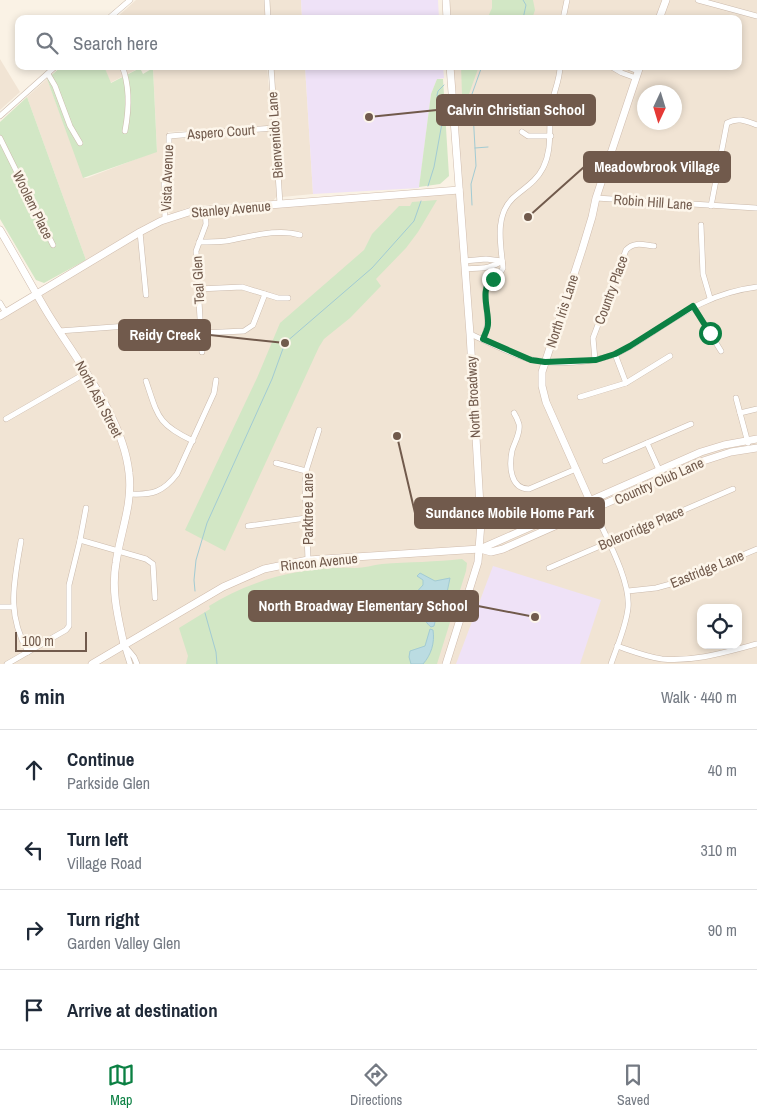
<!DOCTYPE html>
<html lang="en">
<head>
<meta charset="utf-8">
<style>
  :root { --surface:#fff; --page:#f2f2f3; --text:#1f2937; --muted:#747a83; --line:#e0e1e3; --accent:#0b8043 }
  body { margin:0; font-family:"Archivo Narrow",sans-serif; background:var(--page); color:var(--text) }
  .controls { position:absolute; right:15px; bottom:15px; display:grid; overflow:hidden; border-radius:10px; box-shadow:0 2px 8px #0003 }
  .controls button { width:45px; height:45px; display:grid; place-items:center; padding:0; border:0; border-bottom:1px solid var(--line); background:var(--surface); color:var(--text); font:25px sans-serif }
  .compass { position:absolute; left:637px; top:85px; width:45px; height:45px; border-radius:50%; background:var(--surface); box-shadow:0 2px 8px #0003; rotate:184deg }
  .scale { position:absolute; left:15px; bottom:12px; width:72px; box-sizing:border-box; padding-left:5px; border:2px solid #715a4c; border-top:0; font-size:14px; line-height:18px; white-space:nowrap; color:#715a4c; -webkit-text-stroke:4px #fdf6eb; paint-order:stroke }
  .stop { position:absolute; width:15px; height:15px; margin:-11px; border:4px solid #0b8043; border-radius:50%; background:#fff }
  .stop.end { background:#0b8043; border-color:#fff; box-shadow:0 1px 5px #0008 }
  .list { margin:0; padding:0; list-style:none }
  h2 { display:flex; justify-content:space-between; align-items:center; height:65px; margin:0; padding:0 20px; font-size:21px }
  h2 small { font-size:16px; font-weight:400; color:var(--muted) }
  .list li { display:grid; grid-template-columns:32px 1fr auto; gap:15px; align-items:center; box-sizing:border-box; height:80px; padding:0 20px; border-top:1px solid var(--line) }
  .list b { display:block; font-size:19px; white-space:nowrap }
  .list p { margin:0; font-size:16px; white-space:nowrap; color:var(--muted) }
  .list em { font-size:16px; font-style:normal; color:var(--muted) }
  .icon { flex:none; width:28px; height:28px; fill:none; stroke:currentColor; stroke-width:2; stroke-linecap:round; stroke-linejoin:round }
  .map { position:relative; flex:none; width:757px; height:664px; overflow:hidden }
  .search { position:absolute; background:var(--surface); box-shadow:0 2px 8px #0003; left:15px; right:15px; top:15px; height:55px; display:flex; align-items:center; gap:12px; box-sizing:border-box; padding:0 18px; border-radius:10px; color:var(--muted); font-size:19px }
  .sheet { height:385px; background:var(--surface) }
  nav { display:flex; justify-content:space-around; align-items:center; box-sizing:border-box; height:70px; border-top:1px solid var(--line); background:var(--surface); font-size:14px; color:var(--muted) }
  nav a { display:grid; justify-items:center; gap:2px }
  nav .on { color:var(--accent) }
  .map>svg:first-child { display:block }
  .residential { fill:#f1e4d4; fill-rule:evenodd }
  .education { fill:#efe2f7 }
  .green { fill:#d2e7c5 }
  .water { fill:#bbdce2; stroke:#a2cbd3 }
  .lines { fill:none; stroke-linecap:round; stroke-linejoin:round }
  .stream { stroke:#a2cbd3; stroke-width:1 }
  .street-casing { stroke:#cbbaac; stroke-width:6 }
  .secondary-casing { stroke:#d0bcad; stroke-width:8 }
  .street { stroke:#fff; stroke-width:5 }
  .secondary { stroke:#fff; stroke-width:7 }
  .route { stroke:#0b8043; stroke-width:6 }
  .labels { text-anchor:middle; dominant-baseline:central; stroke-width:5; stroke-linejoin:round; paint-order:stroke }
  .street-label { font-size:14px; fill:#715a4c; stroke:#fdf6eb }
  .leader { fill:none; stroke:#715a4c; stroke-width:2 }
  .callout-dot { fill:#715a4c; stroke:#fdf6eb; stroke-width:2 }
  .callout { fill:#715a4c; stroke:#715a4c; stroke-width:2 }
  .callout-label { font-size:15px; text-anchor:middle; font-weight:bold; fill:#fff }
</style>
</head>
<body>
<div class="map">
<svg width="757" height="664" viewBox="0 0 757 664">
  <rect width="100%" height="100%" fill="#faf2e5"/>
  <g class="residential">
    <polygon points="136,0 265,0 266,19 115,19"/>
    <polygon points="269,0 301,0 302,19 270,19"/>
    <path d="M446,0H757V664H0V317L140,232L192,211L458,190L450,66H738V19H447ZM644,92H674V122H644ZM701,608H738V645H701Z"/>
    <polygon points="0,59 20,92 0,110"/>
    <polygon points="104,66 143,66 110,83"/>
    <polygon points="153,66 267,66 272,124 268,127 168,132 163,216 86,260 27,97 47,79 84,178 87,178 157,151"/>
    <polygon points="273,66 305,66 313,194 282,197"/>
    <polygon points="271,130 272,131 277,186 277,196 273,201 206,205 187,208 171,214 167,211 166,191 170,139 236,135 236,133"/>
  </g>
  <g class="education">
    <polygon points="301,0 438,0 439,19 302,19"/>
    <polygon points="305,66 443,66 444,78 437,79 431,94 419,188 313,194"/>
    <polygon points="493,566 601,600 580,664 456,664"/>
  </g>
  <g class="green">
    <polygon points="492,0 533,0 535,10 532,19 487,19 492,8"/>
    <polygon points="62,66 104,66 111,83 140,68 143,74 153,68 157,152 83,178 47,79"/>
    <polygon points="461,66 479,66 469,94 462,94"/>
    <polygon points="437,79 443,79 449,176 440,184 419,187 431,94"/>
    <polygon points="27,97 86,260 44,283 36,280 0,219 0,122"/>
    <polygon points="437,200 418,232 406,248 376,279 381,286 350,318 324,339 319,347 225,551 185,530 257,378 280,323 364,250 372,234 399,206 410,206 412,202"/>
    <path d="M462,559L467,563L466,571L437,664H186L188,656L179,628L210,609L209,606C251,579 306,566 355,568C364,568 373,565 382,564C409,562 436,562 462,559Z"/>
  </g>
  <g class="water">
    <path d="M420,573L435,581L450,578L443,612L435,622L434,626L431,627C423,621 421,607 408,615L404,612L413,596L423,585V580L417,576Z"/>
    <path d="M430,629L433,630C435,643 431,655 423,664H411L409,657L410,651L425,646Z"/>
  </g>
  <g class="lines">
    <g class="stream">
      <polyline points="523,19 526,5 523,0"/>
      <polyline points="475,148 488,147"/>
      <polyline points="428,186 434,167 442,123 437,95 438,91 444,85"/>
      <polyline points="472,205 471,184 476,166 472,94 482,66"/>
      <polyline points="195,591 194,580 196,560 207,523 272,379 285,343 372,268 414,221 421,201"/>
      <polyline points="205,613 216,652 217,664"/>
    </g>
    <g class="street-casing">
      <g id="street">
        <polyline points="267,0 268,19"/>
        <polyline points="698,0 757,16"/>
        <polyline points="108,19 130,0"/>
        <polyline points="563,19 567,0"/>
        <path d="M122,66C130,86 129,110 125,131"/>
        <polyline points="271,66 280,204"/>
        <polyline points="610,66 622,73 636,78"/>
        <polyline points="625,66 638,71"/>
        <polyline points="541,67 545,66"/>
        <polyline points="48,74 55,86 70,126 80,143"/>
        <polyline points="0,116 56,66"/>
        <polyline points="522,132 528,136 551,136"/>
        <polyline points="0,138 53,245"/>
        <polyline points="596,198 756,208"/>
        <path d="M711,206L727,123C738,117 746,121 757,125"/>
        <polyline points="165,220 164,184 169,169 169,136 274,128"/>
        <polyline points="701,225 703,274 710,298"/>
        <polyline points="140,232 146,295"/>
        <path d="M199,242C208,242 217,242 226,241C250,237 277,228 300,235"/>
        <polyline points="464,261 486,259 502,261"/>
        <path d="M465,269C479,268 491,269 502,261"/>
        <polyline points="198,289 242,287 278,298 288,298"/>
        <polyline points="0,303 6,313"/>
        <polyline points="693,306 721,351"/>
        <polyline points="59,331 168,323"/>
        <polyline points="201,333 244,331 253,325 265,294"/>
        <path d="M470,334C487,341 516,357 533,360C558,365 589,363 613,355C627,350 640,340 653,332C686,310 716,292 757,287"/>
        <path d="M483,339C493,317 483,309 486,288C487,278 499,278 503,268C501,245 494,216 513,198C524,188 536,182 543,168C553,148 548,129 551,107C553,93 560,81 560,66"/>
        <polyline points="202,352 196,251 206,224 205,210"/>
        <polyline points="615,354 626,383"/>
        <path d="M595,360L593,338L626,250C634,241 644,245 654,246"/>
        <path d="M146,381C158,416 157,424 193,441"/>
        <polyline points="580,397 626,383 670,356"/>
        <polyline points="736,398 748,443"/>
        <path d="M514,413C516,416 518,421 519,424C521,433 514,443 512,451C509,466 510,489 529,489L576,469"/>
        <polyline points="740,413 757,409"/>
        <polyline points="6,419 86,373"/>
        <polyline points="647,443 660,472"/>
        <polyline points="605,461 691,424"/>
        <polyline points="276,463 306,471"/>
        <path d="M130,494C153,495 163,492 177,474L214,393L216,380"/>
        <path d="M594,510C605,535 631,581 628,608C626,627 617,646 611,664"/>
        <polyline points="248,526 306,518"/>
        <polyline points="80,540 146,559 153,564 155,598"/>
        <path d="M21,541C14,583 6,613 28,652"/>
        <polyline points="308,560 305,484 306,471 319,430"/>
        <polyline points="549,568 733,489"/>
        <polyline points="628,591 656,588 678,582 757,549"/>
        <polyline points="0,607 13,607"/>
        <polyline points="124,645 134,657 137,664"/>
        <path d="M617,646C632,651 647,657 662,659C695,662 726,652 757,644"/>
        <polyline points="125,648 130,664"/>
        <polyline points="7,664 66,630 69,626 69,585 80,540 86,508"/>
      </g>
    </g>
    <g class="secondary-casing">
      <g id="secondary">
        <polyline points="446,0 447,19"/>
        <polyline points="659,19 666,0"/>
        <path d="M0,230C16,257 31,285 47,312C76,360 123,416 129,473C133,504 120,533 116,563C111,591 118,617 124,645"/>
        <polyline points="0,316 140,232 161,221 192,211 459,190"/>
        <polyline points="594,510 546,402 542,386 542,372 582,250 592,217 596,198 640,66"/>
        <polyline points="480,549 701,452 724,445 757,439"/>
        <polyline points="92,664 223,587 264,569 308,560 480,549 491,552 503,549 697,463 731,452 757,448"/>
        <polyline points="446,664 478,562 481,523 470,334 450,66"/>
      </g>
    </g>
    <use href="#street" class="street"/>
    <use href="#secondary" class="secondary"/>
  </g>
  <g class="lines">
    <path class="route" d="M493,279C479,287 489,311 488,324C488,329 485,334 483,339L531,360L545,362L596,360L615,354L630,346L693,306L710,333"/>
  </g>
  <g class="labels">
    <g class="street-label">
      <text transform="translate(221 132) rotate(-4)">Aspero Court</text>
      <text transform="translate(275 135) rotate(-94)">Bienvenido Lane</text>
      <text transform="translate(167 178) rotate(-88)">Vista Avenue</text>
      <text transform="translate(653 202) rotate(4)">Robin Hill Lane</text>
      <text transform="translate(33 205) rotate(64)">Woolem Place</text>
      <text transform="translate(231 209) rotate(-5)">Stanley Avenue</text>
      <text transform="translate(198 280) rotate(-93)">Teal Glen</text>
      <text transform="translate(611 290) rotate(-70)">Country Place</text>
      <text transform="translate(562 311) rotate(-72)">North Iris Lane</text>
      <text transform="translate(473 397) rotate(-93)">North Broadway</text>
      <text transform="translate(99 399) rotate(62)">North Ash Street</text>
      <text transform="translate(659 481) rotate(-24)">Country Club Lane</text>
      <text transform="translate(308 509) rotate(-90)">Parktree Lane</text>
      <text transform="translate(641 528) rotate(-23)">Boleroridge Place</text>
      <text transform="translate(319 562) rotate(-6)">Rincon Avenue</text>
      <text transform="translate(707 569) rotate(-22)">Eastridge Lane</text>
    </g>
  </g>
  <path class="leader" d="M369 117L437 110M528 217L584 167M285 343L210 335M397 436L415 513M535 617L478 606"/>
  <g class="callout-dot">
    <circle cx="369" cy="117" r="5"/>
    <circle cx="528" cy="217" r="5"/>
    <circle cx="285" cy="343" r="5"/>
    <circle cx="397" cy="436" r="5"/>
    <circle cx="535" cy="617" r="5"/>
  </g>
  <g class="callout">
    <rect x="437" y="95" width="158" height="30" rx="5"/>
    <rect x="584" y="152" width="146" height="30" rx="5"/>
    <rect x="119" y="320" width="91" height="30" rx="5"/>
    <rect x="415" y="498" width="189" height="30" rx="5"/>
    <rect x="249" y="591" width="229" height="30" rx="5"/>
  </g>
  <g class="callout-label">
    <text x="516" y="115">Calvin Christian School</text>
    <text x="657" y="172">Meadowbrook Village</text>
    <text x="165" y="340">Reidy Creek</text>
    <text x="510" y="518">Sundance Mobile Home Park</text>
    <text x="363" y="611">North Broadway Elementary School</text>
  </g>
</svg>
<div class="controls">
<button><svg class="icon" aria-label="locate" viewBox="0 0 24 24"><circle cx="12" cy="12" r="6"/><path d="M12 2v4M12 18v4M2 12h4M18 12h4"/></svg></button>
</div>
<svg class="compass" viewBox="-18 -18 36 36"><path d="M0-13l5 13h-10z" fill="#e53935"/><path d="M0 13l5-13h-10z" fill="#747a83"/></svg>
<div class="scale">100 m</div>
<div class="stop" style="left:710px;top:333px"></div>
<div class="stop end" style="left:493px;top:279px"></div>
<div class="search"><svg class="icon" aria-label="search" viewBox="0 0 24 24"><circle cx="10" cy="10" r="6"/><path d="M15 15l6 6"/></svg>Search here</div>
</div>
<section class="sheet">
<h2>6 min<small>Walk · 440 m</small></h2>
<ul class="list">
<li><svg class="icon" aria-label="ahead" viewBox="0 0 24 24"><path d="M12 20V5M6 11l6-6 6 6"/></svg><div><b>Continue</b><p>Parkside Glen</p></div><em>40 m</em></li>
<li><svg class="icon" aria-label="left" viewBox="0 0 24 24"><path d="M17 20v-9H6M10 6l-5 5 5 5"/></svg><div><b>Turn left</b><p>Village Road</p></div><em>310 m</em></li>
<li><svg class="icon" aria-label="right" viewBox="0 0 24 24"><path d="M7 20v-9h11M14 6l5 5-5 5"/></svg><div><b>Turn right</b><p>Garden Valley Glen</p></div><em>90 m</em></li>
<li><svg class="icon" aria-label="arrive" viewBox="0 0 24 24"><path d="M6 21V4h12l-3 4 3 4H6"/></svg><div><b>Arrive at destination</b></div></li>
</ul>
</section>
<nav>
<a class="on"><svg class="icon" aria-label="map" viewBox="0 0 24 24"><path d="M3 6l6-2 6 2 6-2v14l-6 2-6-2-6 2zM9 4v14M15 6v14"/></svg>Map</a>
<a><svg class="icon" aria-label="directions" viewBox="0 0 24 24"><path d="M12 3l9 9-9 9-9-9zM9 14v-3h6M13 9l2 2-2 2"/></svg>Directions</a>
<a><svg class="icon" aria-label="saved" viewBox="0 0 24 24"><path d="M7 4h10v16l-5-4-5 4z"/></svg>Saved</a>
</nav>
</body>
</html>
